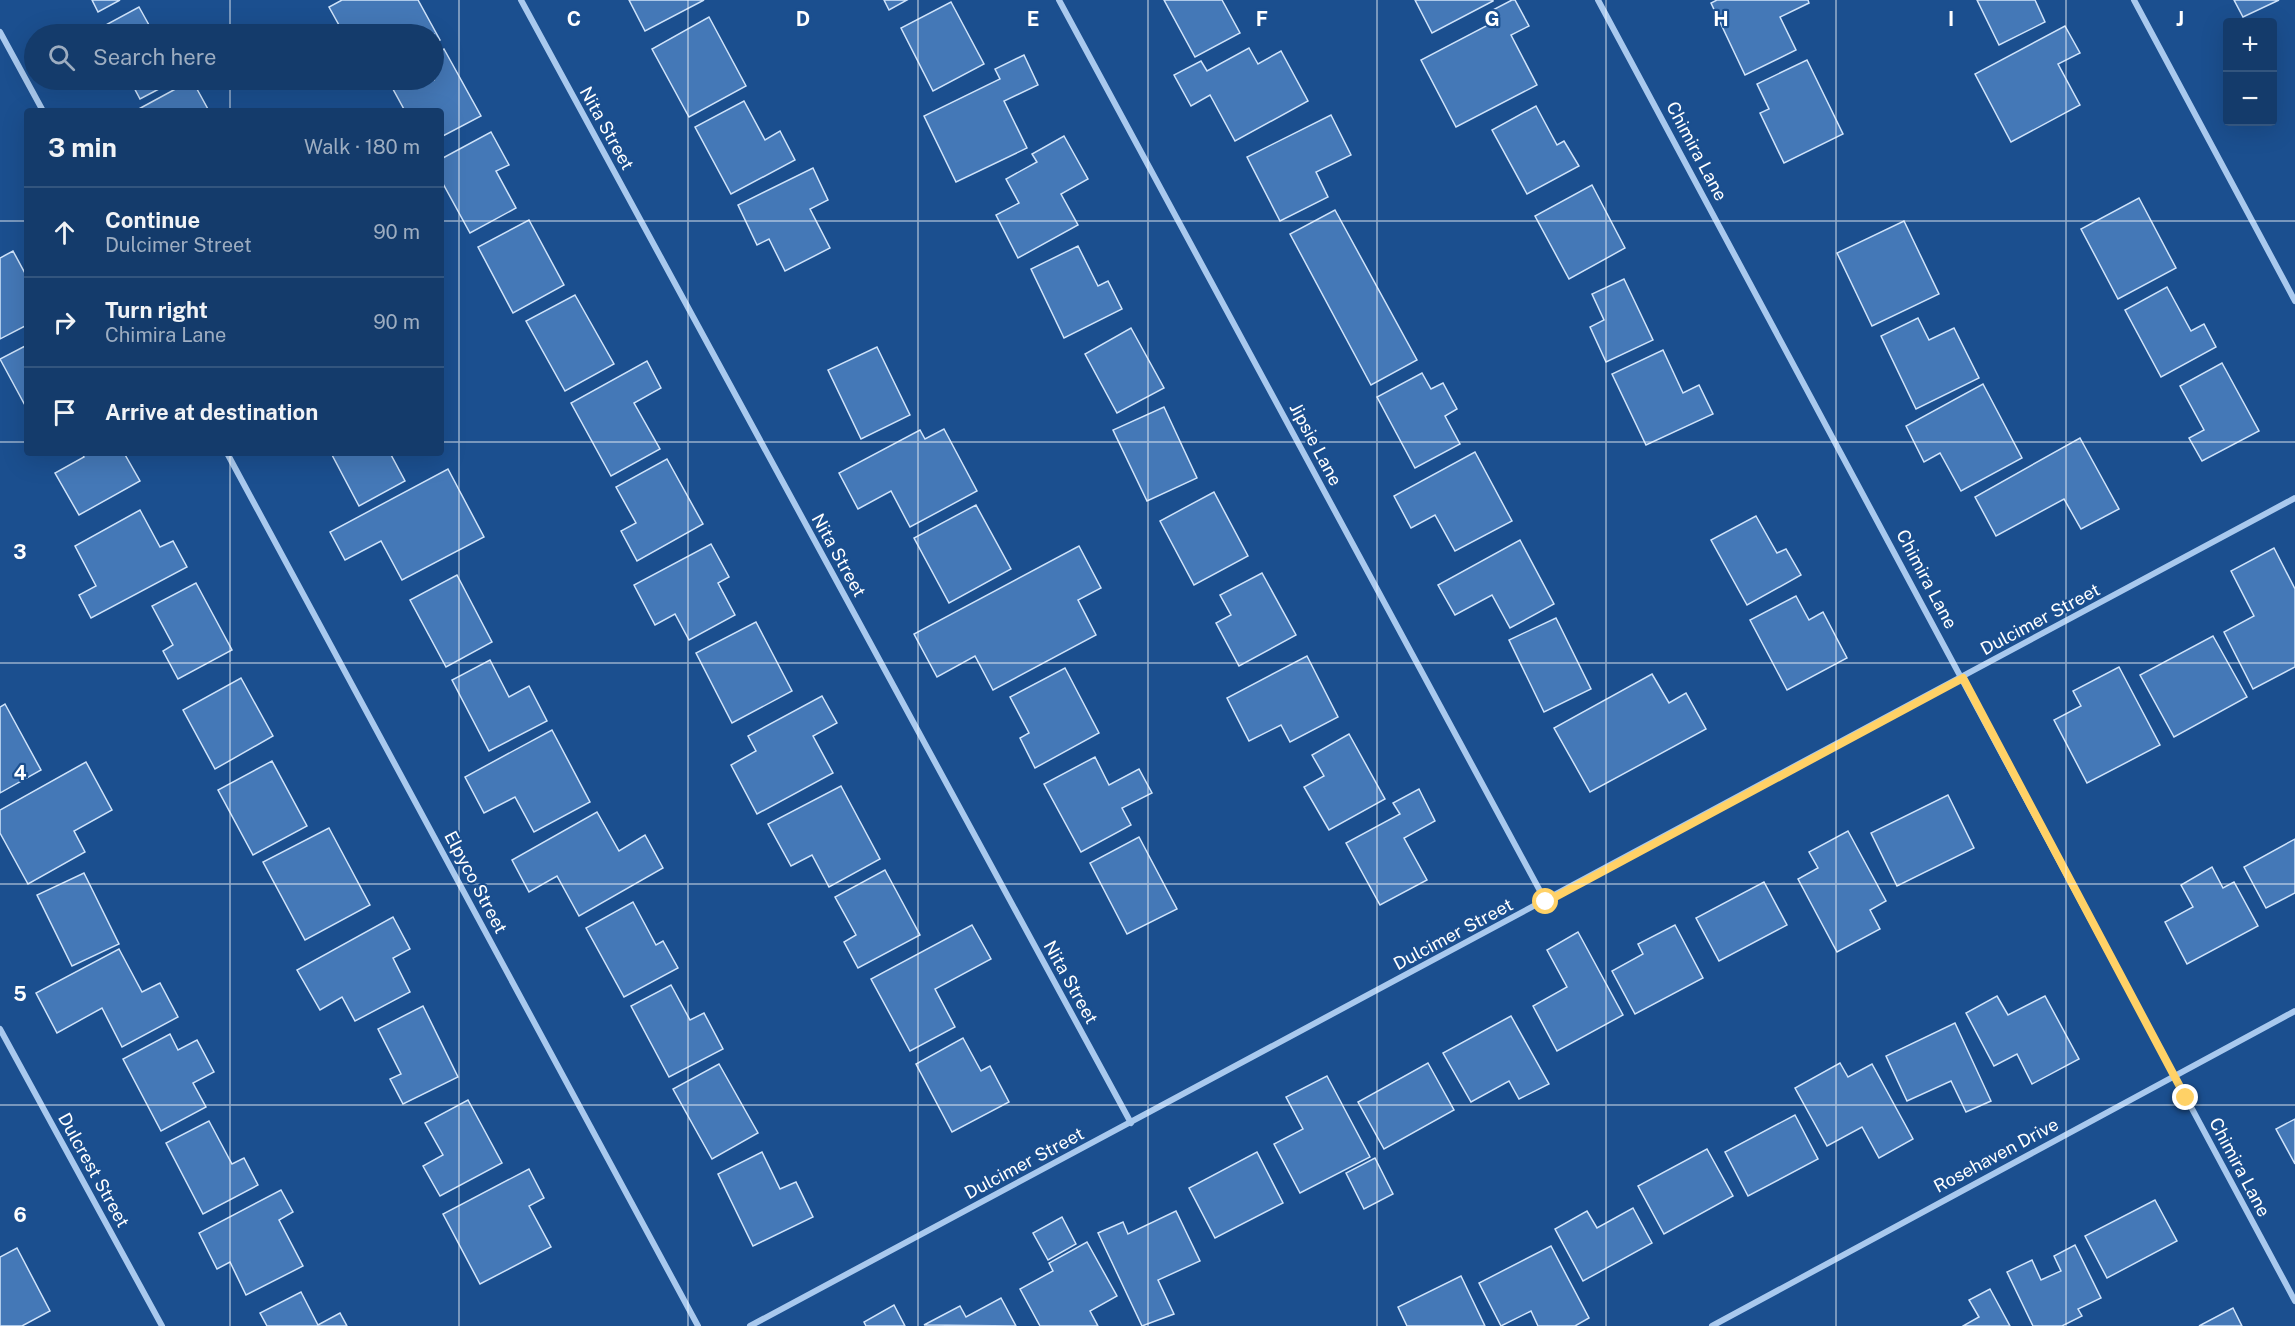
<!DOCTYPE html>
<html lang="en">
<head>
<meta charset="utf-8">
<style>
  :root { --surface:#143b6b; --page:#214673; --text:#f1f3f6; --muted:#9dadc1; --line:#33557e }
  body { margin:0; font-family:"Public Sans",sans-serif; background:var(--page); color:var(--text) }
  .controls { position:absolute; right:18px; top:18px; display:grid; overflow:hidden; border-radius:6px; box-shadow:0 6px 24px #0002 }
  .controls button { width:54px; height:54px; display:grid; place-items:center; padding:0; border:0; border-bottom:2px solid var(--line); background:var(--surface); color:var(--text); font:30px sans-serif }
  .stop { position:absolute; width:18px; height:18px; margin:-14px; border:4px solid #ffd166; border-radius:50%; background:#fff }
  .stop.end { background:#ffd166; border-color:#fff; box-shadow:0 2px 6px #0008 }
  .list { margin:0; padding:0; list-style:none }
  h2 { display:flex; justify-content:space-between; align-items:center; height:78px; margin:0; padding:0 24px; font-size:26px }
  h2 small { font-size:20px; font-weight:400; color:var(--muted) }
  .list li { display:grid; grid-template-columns:39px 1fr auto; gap:18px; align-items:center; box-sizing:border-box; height:90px; padding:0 24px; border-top:2px solid var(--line) }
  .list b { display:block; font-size:22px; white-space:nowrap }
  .list p { margin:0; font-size:20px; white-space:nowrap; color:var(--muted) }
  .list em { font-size:20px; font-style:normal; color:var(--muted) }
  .icon { flex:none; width:33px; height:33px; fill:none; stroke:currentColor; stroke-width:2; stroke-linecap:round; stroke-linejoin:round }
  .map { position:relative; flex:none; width:2295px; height:1326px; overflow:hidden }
  .search { position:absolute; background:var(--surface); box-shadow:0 6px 24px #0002; left:24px; top:24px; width:420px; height:66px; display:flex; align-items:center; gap:15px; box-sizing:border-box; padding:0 21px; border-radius:33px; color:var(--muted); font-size:22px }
  .panel { position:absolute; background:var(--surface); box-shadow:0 6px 24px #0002; left:24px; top:108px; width:420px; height:348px; border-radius:6px }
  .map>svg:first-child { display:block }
  .building { fill:#4478b7; stroke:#cfe3fa; stroke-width:1.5 }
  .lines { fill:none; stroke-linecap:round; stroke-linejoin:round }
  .street { stroke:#a9c9ee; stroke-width:6 }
  .route { stroke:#ffd166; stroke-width:8 }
  .grid { fill:none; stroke:#fff; stroke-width:1.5; stroke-opacity:0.55 }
  .labels { text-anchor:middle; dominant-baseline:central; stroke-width:4.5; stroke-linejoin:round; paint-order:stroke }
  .street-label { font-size:18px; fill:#fff; stroke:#1b4f8f }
  .grid-label { font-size:20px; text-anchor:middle; font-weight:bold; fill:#fff; stroke:#1b4f8f; stroke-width:4.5; stroke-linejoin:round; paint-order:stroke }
</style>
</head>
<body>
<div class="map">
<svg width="2295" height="1326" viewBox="0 0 2295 1326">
  <rect width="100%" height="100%" fill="#1b4f8f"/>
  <g class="building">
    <polygon points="92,0 120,0 98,12"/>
    <polygon points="342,0 418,0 440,40 434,44 434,34 344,34 329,7"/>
    <polygon points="629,0 704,0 645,31"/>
    <polygon points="884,0 907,0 889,10"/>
    <polygon points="1164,0 1222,0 1240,33 1195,57"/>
    <polygon points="1415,0 1493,0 1493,1 1432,33"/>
    <polygon points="1512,0 1515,0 1529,26 1511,35 1537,85 1456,127 1421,60 1492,23 1487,13"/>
    <polygon points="1717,0 1808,0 1809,3 1780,17 1796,50 1745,75 1711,3"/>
    <polygon points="1977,0 2035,0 2045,22 1999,45"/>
    <polygon points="2234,0 2279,0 2243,17"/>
    <polygon points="951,2 984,64 933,91 901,28"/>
    <polygon points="139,7 154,34 106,34 102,27"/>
    <polygon points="709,17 746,86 689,117 652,49"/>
    <polygon points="2065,26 2080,53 2058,64 2080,105 2011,142 1975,74"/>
    <polygon points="1249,48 1258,64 1281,51 1308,101 1235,141 1210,95 1191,106 1174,75 1201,61 1207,71"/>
    <polygon points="444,49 481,116 441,137 441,111 405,111 388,80 434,80 434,55"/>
    <polygon points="1024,55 1038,85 1004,101 1027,148 956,182 924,116 1000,79 995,69"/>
    <polygon points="1807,60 1843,134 1784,163 1760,113 1769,109 1757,84"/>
    <polygon points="130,80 176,80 140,99"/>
    <polygon points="192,80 209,111 135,111"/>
    <polygon points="744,101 765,140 780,131 795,160 731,194 695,127"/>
    <polygon points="1536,106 1557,145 1564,141 1579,166 1527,194 1492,130"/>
    <polygon points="1331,115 1351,155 1316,172 1328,197 1280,221 1247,157"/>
    <polygon points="491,132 509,165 496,171 516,208 470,233 441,180 441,159"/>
    <polygon points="1064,136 1088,179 1061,194 1078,225 1018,258 996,215 1019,203 1006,179 1037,162 1032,154"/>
    <polygon points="813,168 828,200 810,209 830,248 785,271 769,239 757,245 738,205"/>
    <polygon points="1592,185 1625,248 1569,279 1535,216"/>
    <polygon points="2139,198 2176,268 2118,299 2081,229"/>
    <polygon points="1335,210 1417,360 1371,385 1290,234"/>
    <polygon points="529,220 564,285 513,313 478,247"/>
    <polygon points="1904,221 1939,294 1872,326 1837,253"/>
    <polygon points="1078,246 1098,286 1108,281 1122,309 1064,338 1031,269"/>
    <polygon points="13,251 27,277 27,325 0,339 0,258"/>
    <polygon points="1624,279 1653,340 1606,362 1590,327 1604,320 1592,294"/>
    <polygon points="2167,287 2191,331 2204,324 2216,347 2161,377 2125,310"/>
    <polygon points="575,295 614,364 565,391 526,321"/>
    <polygon points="1918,318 1929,340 1954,328 1979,378 1916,409 1881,336"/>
    <polygon points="1131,328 1164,388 1117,413 1085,354"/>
    <polygon points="27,345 27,409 0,359"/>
    <polygon points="877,347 910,415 861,439 828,370"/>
    <polygon points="1663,350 1683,393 1699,385 1713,414 1646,445 1612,374"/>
    <polygon points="647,361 661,388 634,403 660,449 611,476 571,403"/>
    <polygon points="2222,363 2259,431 2202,461 2189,438 2204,430 2180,386"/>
    <polygon points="1422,373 1431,389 1443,383 1457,409 1445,416 1460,444 1415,468 1377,397"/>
    <polygon points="1983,384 2022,458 1961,491 1940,453 1924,462 1906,426"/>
    <polygon points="1164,407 1197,478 1147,501 1113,430"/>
    <polygon points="944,429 977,491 910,527 891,491 858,509 839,473 920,430 925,439"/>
    <polygon points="2080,438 2119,509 2081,529 2064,499 1996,536 1975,497"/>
    <polygon points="1475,452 1512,521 1455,551 1435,515 1411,528 1394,496"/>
    <polygon points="82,453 124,453 140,481 79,515 55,473 84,457"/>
    <polygon points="331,453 390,453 405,481 359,506"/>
    <polygon points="667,459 703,524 637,561 621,531 636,523 616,487"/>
    <polygon points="448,469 484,537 402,580 381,541 345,560 330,532"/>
    <polygon points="1214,492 1248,556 1194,585 1160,521"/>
    <polygon points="976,505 1011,569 949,603 914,538"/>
    <polygon points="140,510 160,547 173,541 187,567 91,618 79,595 96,586 75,546"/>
    <polygon points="1756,516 1777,553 1786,549 1801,575 1747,605 1711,540"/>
    <polygon points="1520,540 1554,604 1510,628 1492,595 1455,615 1438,585"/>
    <polygon points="711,544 729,577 718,583 735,615 689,640 675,614 655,625 634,585"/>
    <polygon points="1079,546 1101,588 1078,600 1096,635 993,690 975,656 937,677 914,634"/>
    <polygon points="2274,548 2295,589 2295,667 2253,689 2224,632 2254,616 2231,571"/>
    <polygon points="1262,573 1296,635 1239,666 1216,623 1231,615 1220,595"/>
    <polygon points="457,575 492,642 446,667 410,600"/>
    <polygon points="196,583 232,650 178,679 163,651 173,645 152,606"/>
    <polygon points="1796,596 1809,620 1823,612 1847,658 1787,690 1750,620"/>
    <polygon points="1556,618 1591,689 1544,712 1509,640"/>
    <polygon points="756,622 792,691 732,723 696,653"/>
    <polygon points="2213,636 2247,697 2174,737 2140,675"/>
    <polygon points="1307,656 1338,717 1290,742 1281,725 1249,741 1227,698"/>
    <polygon points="490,660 509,697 529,686 547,721 489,751 452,680"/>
    <polygon points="2119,667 2160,745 2087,783 2054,720 2081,706 2073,691"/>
    <polygon points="1065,668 1099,733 1035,768 1020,738 1029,733 1010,697"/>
    <polygon points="1652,674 1669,703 1686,693 1706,729 1590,792 1554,728"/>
    <polygon points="241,678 273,736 215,769 183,710"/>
    <polygon points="822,696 837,723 813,736 833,773 757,814 731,765 756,751 748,736"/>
    <polygon points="5,704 41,770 0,793 0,707"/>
    <polygon points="552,730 590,802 534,832 515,797 484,813 465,777"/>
    <polygon points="1349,734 1385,799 1329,830 1304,787 1324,776 1312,755"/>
    <polygon points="1095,757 1109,785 1139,769 1152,793 1122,808 1131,825 1081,852 1044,784"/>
    <polygon points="272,761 307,826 253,855 218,790"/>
    <polygon points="86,762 112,810 74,831 85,852 28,884 0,833 0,810"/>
    <polygon points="841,786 880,859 829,887 812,855 791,866 768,824"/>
    <polygon points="1419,789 1435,821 1404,838 1427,880 1380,905 1346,843 1400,814 1393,803"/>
    <polygon points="1948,795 1974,848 1897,886 1871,833"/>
    <polygon points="597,812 619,851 645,835 663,868 579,916 557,876 529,892 512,860"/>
    <polygon points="329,828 370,905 305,940 263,862"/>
    <polygon points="1848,831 1886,901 1870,910 1880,929 1837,952 1798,879 1818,868 1809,852"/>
    <polygon points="1139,837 1177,909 1127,934 1090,863"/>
    <polygon points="2295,839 2295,893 2266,908 2244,867"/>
    <polygon points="2212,867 2223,888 2234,882 2258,926 2187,964 2165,922 2193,907 2181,885"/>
    <polygon points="885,870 920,935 858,968 844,942 856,935 835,897"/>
    <polygon points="84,873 119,944 72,966 37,895"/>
    <polygon points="1764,882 1787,925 1719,961 1696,918"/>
    <polygon points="633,902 656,945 663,941 678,968 624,997 586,928"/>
    <polygon points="393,917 410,949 393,958 410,992 355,1021 342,997 320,1010 297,970"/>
    <polygon points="972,925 991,959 935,989 955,1027 910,1051 871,979"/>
    <polygon points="1675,925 1703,978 1635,1014 1612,971 1643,954 1638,944"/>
    <polygon points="1578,932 1623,1015 1557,1051 1533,1006 1567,987 1547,950"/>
    <polygon points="119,949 142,992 160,983 178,1017 122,1047 102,1008 57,1033 36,993"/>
    <polygon points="671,985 690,1020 704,1013 723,1049 669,1077 631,1006"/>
    <polygon points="1997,996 2008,1015 2045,996 2079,1059 2032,1084 2017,1054 1994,1066 1966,1013"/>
    <polygon points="423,1006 458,1077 403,1104 390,1079 401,1074 378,1029"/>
    <polygon points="1511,1016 1549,1084 1519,1099 1509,1081 1471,1102 1443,1053"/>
    <polygon points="1955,1023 1991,1101 1966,1112 1951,1081 1907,1101 1886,1056"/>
    <polygon points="170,1034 178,1050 197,1040 214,1072 193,1083 206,1107 161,1131 123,1059"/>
    <polygon points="963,1038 981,1071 990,1066 1009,1102 952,1132 916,1064"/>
    <polygon points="1428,1063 1454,1110 1384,1149 1358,1102"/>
    <polygon points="1840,1063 1848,1077 1872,1064 1913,1139 1879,1158 1862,1127 1827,1146 1795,1088"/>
    <polygon points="719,1064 758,1133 712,1159 673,1089"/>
    <polygon points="1327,1076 1370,1157 1300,1193 1274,1144 1303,1129 1286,1097"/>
    <polygon points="468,1100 502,1163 440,1196 423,1166 443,1155 425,1123"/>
    <polygon points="1795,1115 1818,1159 1748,1196 1725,1152"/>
    <polygon points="2295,1119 2295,1164 2276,1129"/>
    <polygon points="209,1121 232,1164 244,1158 258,1185 203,1214 166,1143"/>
    <polygon points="1707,1149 1733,1196 1664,1234 1638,1186"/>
    <polygon points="762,1152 780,1189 796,1182 813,1217 753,1246 718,1174"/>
    <polygon points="1257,1152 1283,1203 1215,1238 1189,1188"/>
    <polygon points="1375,1158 1393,1194 1364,1209 1346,1173"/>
    <polygon points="529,1169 544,1198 529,1206 551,1247 480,1284 443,1214"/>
    <polygon points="281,1190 293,1212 279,1220 303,1266 246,1295 230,1262 217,1269 199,1233"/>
    <polygon points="2155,1200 2177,1241 2107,1278 2085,1236"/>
    <polygon points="1633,1208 1652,1243 1583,1281 1555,1229 1587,1211 1597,1228"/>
    <polygon points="1176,1211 1200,1261 1158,1280 1174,1314 1142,1326 1098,1233 1123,1222 1128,1234"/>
    <polygon points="1062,1217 1076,1244 1048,1260 1033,1233"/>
    <polygon points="1087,1242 1117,1296 1090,1311 1098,1326 1040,1326 1020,1289 1053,1271 1049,1263"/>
    <polygon points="2075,1245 2101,1298 2078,1309 2082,1316 2062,1326 2033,1326 2007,1272 2032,1260 2041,1280 2061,1271 2054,1256"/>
    <polygon points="1551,1246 1589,1318 1575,1326 1538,1326 1531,1311 1501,1326 1479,1283"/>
    <polygon points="17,1248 50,1311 22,1326 0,1326 0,1257"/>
    <polygon points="1461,1276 1485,1326 1407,1326 1398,1307"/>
    <polygon points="1990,1289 2010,1326 1963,1326 1979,1317 1969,1300"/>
    <polygon points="301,1292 318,1325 340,1313 347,1326 267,1326 260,1313"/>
    <polygon points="1001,1298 1016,1326 924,1325 960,1306 966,1317"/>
    <polygon points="894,1305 905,1326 866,1326 864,1322"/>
    <polygon points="2233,1308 2242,1326 2199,1326"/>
  </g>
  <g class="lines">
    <g class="street">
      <polyline points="521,0 1131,1123"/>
      <polyline points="1059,0 1546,902"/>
      <polyline points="1598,0 2295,1301"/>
      <polyline points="2134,0 2295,301"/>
      <polyline points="0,32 43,111"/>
      <polyline points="227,453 698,1326"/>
      <polyline points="0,1029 162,1326"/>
      <polyline points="750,1326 2295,498"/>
      <polyline points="1712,1326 2295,1011"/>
    </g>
  </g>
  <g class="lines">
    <polyline class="route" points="1546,902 1963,678 2186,1098"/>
  </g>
  <path class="grid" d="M230,0V34M459,0V1326M688,0V1326M918,0V1326M1148,0V1326M1377,0V1326M1606,0V1326M1836,0V1326M2066,0V1326M230,80V111M0,221H27M441,221H2295M0,442H27M441,442H2295M230,453V1326M0,663H2295M0,884H2295M0,1105H2295"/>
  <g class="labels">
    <g class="street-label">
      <text transform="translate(607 128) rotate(61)">Nita Street</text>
      <text transform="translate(1697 151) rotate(62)">Chimira Lane</text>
      <text transform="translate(1316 444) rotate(62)">Jipsie Lane</text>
      <text transform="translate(839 555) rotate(61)">Nita Street</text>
      <text transform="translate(1927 579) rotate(62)">Chimira Lane</text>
      <text transform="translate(2040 619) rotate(-28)">Dulcimer Street</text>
      <text transform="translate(476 882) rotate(62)">Elpyco Street</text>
      <text transform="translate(1453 934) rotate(-28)">Dulcimer Street</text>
      <text transform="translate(1071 982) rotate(61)">Nita Street</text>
      <text transform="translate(1996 1155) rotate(-28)">Rosehaven Drive</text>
      <text transform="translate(1024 1163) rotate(-28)">Dulcimer Street</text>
      <text transform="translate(2240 1167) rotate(62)">Chimira Lane</text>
      <text transform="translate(94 1170) rotate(61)">Dulcrest Street</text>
    </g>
  </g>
  <g class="grid-label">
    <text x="574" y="26">C</text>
    <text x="803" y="26">D</text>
    <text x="1033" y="26">E</text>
    <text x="1262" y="26">F</text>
    <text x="1492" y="26">G</text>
    <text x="1721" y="26">H</text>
    <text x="1951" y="26">I</text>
    <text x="2180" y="26">J</text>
    <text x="20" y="559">3</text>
    <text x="20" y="780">4</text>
    <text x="20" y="1001">5</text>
    <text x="20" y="1222">6</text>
  </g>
</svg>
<div class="controls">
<button>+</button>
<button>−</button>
</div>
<div class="stop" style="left:1546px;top:902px"></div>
<div class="stop end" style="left:2186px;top:1098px"></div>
<div class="search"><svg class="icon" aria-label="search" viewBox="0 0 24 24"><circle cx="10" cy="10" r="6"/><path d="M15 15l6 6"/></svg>Search here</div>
<section class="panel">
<h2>3 min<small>Walk · 180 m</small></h2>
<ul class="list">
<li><svg class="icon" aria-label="ahead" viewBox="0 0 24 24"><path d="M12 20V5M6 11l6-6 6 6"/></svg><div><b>Continue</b><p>Dulcimer Street</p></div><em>90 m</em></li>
<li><svg class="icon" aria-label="right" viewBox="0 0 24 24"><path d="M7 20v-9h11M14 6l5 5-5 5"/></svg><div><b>Turn right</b><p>Chimira Lane</p></div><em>90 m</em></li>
<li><svg class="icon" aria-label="arrive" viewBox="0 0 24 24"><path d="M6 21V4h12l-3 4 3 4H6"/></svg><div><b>Arrive at destination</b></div></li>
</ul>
</section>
</div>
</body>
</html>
